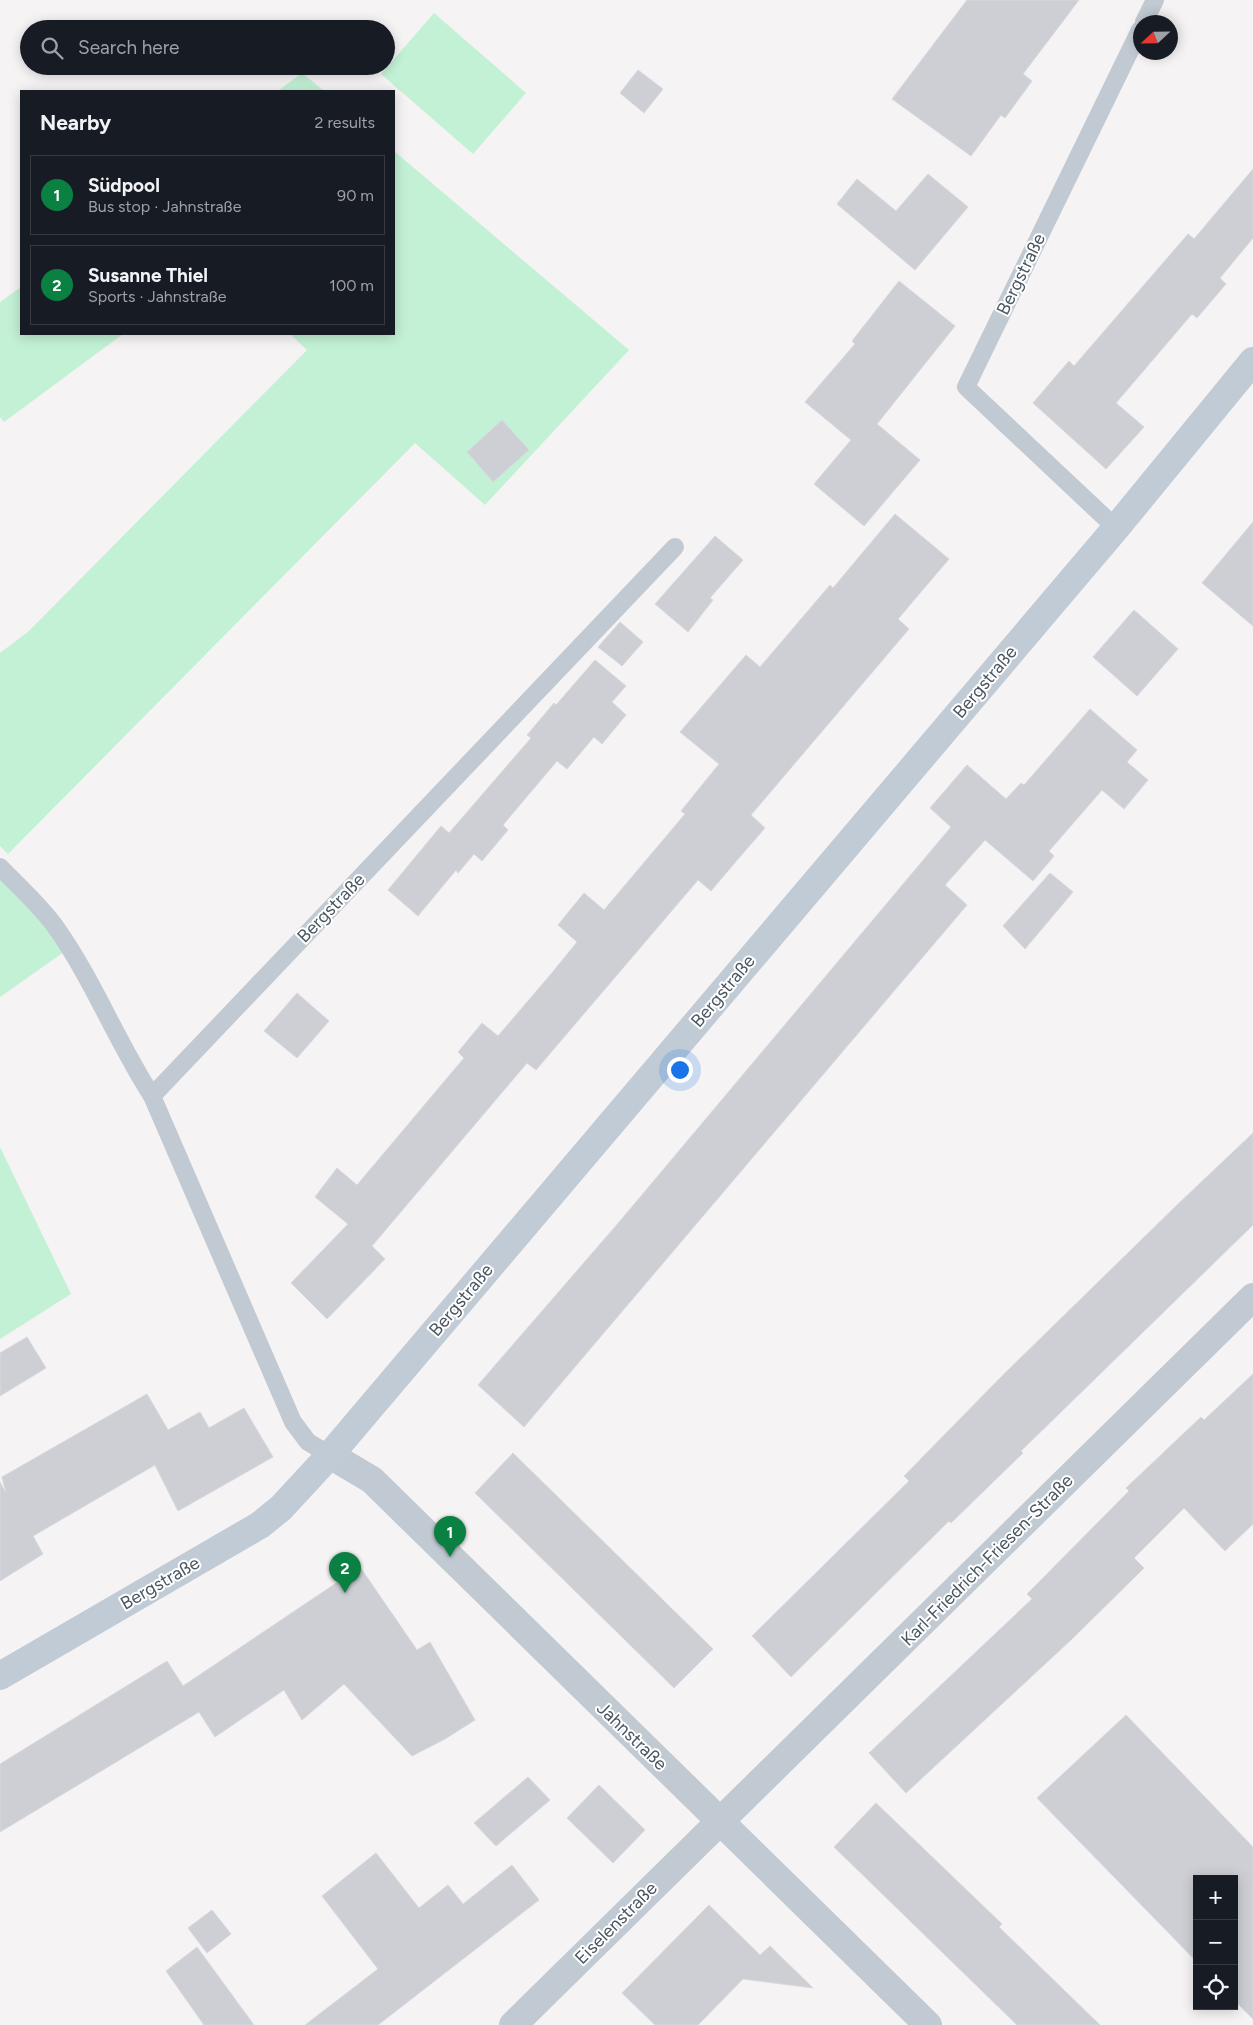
<!DOCTYPE html>
<html lang="en">
<head>
<meta charset="utf-8">
<style>
  :root { --surface:#171b24; --page:#20242c; --text:#f1f3f6; --muted:#9ea1a6; --line:#363941; --accent:#0b8043 }
  body { margin:0; font-family:Figtree,sans-serif; background:var(--page); color:var(--text) }
  .controls { position:absolute; right:15px; bottom:15px; display:grid; overflow:hidden; border-radius:0px; box-shadow:0 2px 12px #0003 }
  .controls button { width:45px; height:45px; display:grid; place-items:center; padding:0; border:0; border-bottom:1px solid var(--line); background:var(--surface); color:var(--text); font:25px sans-serif }
  .compass { position:absolute; left:1133px; top:15px; width:45px; height:45px; border-radius:50%; background:var(--surface); box-shadow:0 2px 12px #0003; rotate:248deg }
  .you { position:absolute; left:679px; top:1069px; width:18px; height:18px; margin:-12px; border:4px solid #fff; border-radius:50%; background:#1a73e8; box-shadow:0 0 0 8px #1a73e833 }
  .badge { display:grid; place-items:center; width:32px; height:32px; border-radius:50%; background:var(--accent); color:#fff; font-size:16px; font-weight:700 }
  .pin { position:absolute; translate:-50% -41px; filter:drop-shadow(0 1px 2px #0008) }
  .pin::after { content:''; position:absolute; top:26px; width:18px; height:15px; background:inherit; clip-path:polygon(0 0,100% 0,50% 100%) }
  .list { margin:0; padding:0; list-style:none }
  h2 { display:flex; justify-content:space-between; align-items:center; height:65px; margin:0; padding:0 20px; font-size:21px }
  h2 small { font-size:16px; font-weight:400; color:var(--muted) }
  .list li { display:grid; grid-template-columns:32px 1fr auto; gap:15px; align-items:center; box-sizing:border-box; height:80px; margin:0 10px 10px; padding:0 10px; border:1px solid var(--line); border-radius:0px }
  .list b { display:block; font-size:19px; white-space:nowrap }
  .list p { margin:0; font-size:16px; white-space:nowrap; color:var(--muted) }
  .list em { font-size:16px; font-style:normal; color:var(--muted) }
  .icon { flex:none; width:28px; height:28px; fill:none; stroke:currentColor; stroke-width:2; stroke-linecap:round; stroke-linejoin:round }
  .map { position:relative; flex:none; width:1253px; height:2025px; overflow:hidden }
  .search { position:absolute; background:var(--surface); box-shadow:0 2px 12px #0003; left:20px; top:20px; width:375px; height:55px; display:flex; align-items:center; gap:12px; box-sizing:border-box; padding:0 18px; border-radius:28px; color:var(--muted); font-size:19px }
  .panel { position:absolute; background:var(--surface); box-shadow:0 2px 12px #0003; left:20px; top:90px; width:375px; height:245px; border-radius:0px }
  .map>svg:first-child { display:block }
  .green { fill:#c3f1d5 }
  .building { fill:#cdcfd5; stroke:#d7d9de }
  .lines { fill:none; stroke-linecap:round; stroke-linejoin:round }
  .lane { stroke:#c1cad2; stroke-width:18 }
  .street { stroke:#c1cad2; stroke-width:28 }
  .secondary { stroke:#c1cbd6; stroke-width:28 }
  .labels { text-anchor:middle; dominant-baseline:central; stroke-width:4; stroke-linejoin:round; paint-order:stroke }
  .street-label { font-size:18px; fill:#4a5661; stroke:#fff }
</style>
</head>
<body>
<div class="map">
<svg width="1253" height="2025" viewBox="0 0 1253 2025">
  <rect width="100%" height="100%" fill="#f5f3f3"/>
  <g class="green">
    <polygon points="434,13 526,93 473,154 381,74"/>
    <polygon points="302,73 324,91 278,91"/>
    <polygon points="394,151 629,350 485,505 415,443 8,854 0,846 0,653 29,631 307,350 290,334 394,334"/>
    <polygon points="21,287 21,334 123,334 4,422 0,417 0,302"/>
    <polygon points="0,879 39,919 64,952 0,997"/>
    <polygon points="0,1147 71,1294 0,1339"/>
  </g>
  <g class="building">
    <polygon points="967,0 1079,0 1023,74 1032,81 1005,118 1001,115 971,156 892,99"/>
    <polygon points="638,70 663,89 644,113 620,93"/>
    <polygon points="1253,169 1253,238 1220,278 1226,284 1197,318 1192,314 1116,403 1144,427 1106,469 1033,403 1069,361 1074,366 1188,234 1194,239"/>
    <polygon points="928,174 968,207 915,270 837,204 857,179 896,211"/>
    <polygon points="899,281 955,326 877,424 920,460 864,526 814,484 851,440 805,402 855,344 852,341"/>
    <polygon points="502,420 529,450 493,482 467,452"/>
    <polygon points="895,514 949,559 898,619 909,629 751,815 765,828 738,859 711,891 698,880 536,1070 527,1063 372,1246 385,1259 327,1319 291,1283 348,1224 315,1197 337,1168 357,1185 464,1058 458,1052 482,1023 498,1036 551,974 577,942 558,925 584,893 604,910 685,814 681,811 719,764 680,732 746,655 760,667 830,585 833,588"/>
    <polygon points="1253,522 1253,626 1202,583"/>
    <polygon points="715,536 743,560 710,598 713,600 688,632 655,604"/>
    <polygon points="1134,610 1178,649 1137,696 1093,657"/>
    <polygon points="620,622 643,642 622,666 598,647"/>
    <polygon points="595,660 626,686 612,702 626,715 602,744 594,737 567,769 557,761 503,825 508,830 482,861 474,854 458,873 456,870 418,916 388,890 441,826 449,833 531,738 527,735 554,703 556,705"/>
    <polygon points="1090,709 1137,750 1127,762 1148,780 1124,809 1102,790 1049,851 1054,856 1033,881 985,840 945,885 967,905 524,1427 478,1385 620,1221 951,827 930,808 967,765 1006,799 1021,783 1024,785"/>
    <polygon points="1050,873 1073,892 1025,949 1003,926"/>
    <polygon points="297,993 329,1021 297,1058 264,1031"/>
    <polygon points="1253,1133 1253,1225 1021,1451 1023,1453 951,1523 949,1521 791,1677 752,1636 909,1481 904,1476 1003,1375 1178,1204"/>
    <polygon points="27,1337 46,1368 0,1396 0,1353"/>
    <polygon points="1253,1374 1253,1524 1225,1551 1184,1508 1134,1558 1144,1568 1072,1639 906,1793 869,1753 1032,1599 1027,1594 1129,1491 1126,1488 1201,1417 1204,1420"/>
    <polygon points="147,1394 168,1430 200,1412 209,1428 244,1408 273,1457 178,1511 155,1465 33,1536 43,1554 0,1581 0,1482 6,1493 2,1477"/>
    <polygon points="513,1453 713,1649 674,1688 475,1493"/>
    <polygon points="360,1567 417,1650 430,1642 475,1720 445,1739 412,1756 344,1684 302,1720 284,1690 215,1737 199,1712 0,1832 0,1764 167,1661 183,1686"/>
    <polygon points="1126,1715 1253,1847 1253,2019 1234,2000 1234,1879 1197,1879 1197,1962 1037,1798"/>
    <polygon points="528,1777 550,1800 496,1846 474,1823"/>
    <polygon points="599,1785 645,1830 613,1863 567,1818"/>
    <polygon points="876,1803 1002,1924 999,1927 1100,2025 1017,2025 834,1847"/>
    <polygon points="376,1853 419,1908 448,1885 463,1904 512,1865 539,1900 378,2025 305,2025 378,1969 322,1896"/>
    <polygon points="709,1905 760,1955 770,1946 813,1988 743,1979 698,2025 655,2025 622,1993"/>
    <polygon points="212,1910 231,1934 207,1953 188,1928"/>
    <polygon points="197,1947 254,2025 204,2025 166,1971"/>
  </g>
  <g class="lines">
    <g class="lane">
      <polyline points="1144,22 1155,0"/>
      <polyline points="1116,528 966,387 1140,30"/>
      <path d="M0,867C19,887 42,907 57,929C93,980 117,1042 152,1096L293,1422L308,1442L330,1455"/>
      <polyline points="152,1096 675,547"/>
    </g>
    <g class="street">
      <polyline points="330,1455 372,1480 928,2025"/>
      <polyline points="513,2025 1253,1297"/>
    </g>
    <polyline class="secondary" points="0,1676 260,1525 281,1508 330,1455 1116,528 1253,361"/>
  </g>
  <g class="labels">
    <g class="street-label">
      <text transform="translate(1021 274) rotate(-64)">Bergstraße</text>
      <text transform="translate(985 682) rotate(-50)">Bergstraße</text>
      <text transform="translate(331 908) rotate(-46)">Bergstraße</text>
      <text transform="translate(723 991) rotate(-50)">Bergstraße</text>
      <text transform="translate(461 1300) rotate(-50)">Bergstraße</text>
      <text transform="translate(987 1560) rotate(-45)">Karl-Friedrich-Friesen-Straße</text>
      <text transform="translate(160 1583) rotate(-30)">Bergstraße</text>
      <text transform="translate(632 1736) rotate(44)">Jahnstraße</text>
      <text transform="translate(616 1923) rotate(-45)">Eiselenstraße</text>
    </g>
  </g>
</svg>
<div class="controls">
<button>+</button>
<button>−</button>
<button><svg class="icon" aria-label="locate" viewBox="0 0 24 24"><circle cx="12" cy="12" r="6"/><path d="M12 2v4M12 18v4M2 12h4M18 12h4"/></svg></button>
</div>
<svg class="compass" viewBox="-18 -18 36 36"><path d="M0-13l5 13h-10z" fill="#e53935"/><path d="M0 13l5-13h-10z" fill="#9ea1a6"/></svg>
<div class="you"></div>
<div class="pin badge" style="left:450px;top:1557px">1</div>
<div class="pin badge" style="left:345px;top:1593px">2</div>
<div class="search"><svg class="icon" aria-label="search" viewBox="0 0 24 24"><circle cx="10" cy="10" r="6"/><path d="M15 15l6 6"/></svg>Search here</div>
<section class="panel">
<h2>Nearby<small>2 results</small></h2>
<ul class="list">
<li><span class="badge">1</span><div><b>Südpool</b><p>Bus stop · Jahnstraße</p></div><em>90 m</em></li>
<li><span class="badge">2</span><div><b>Susanne Thiel</b><p>Sports · Jahnstraße</p></div><em>100 m</em></li>
</ul>
</section>
</div>
</body>
</html>
